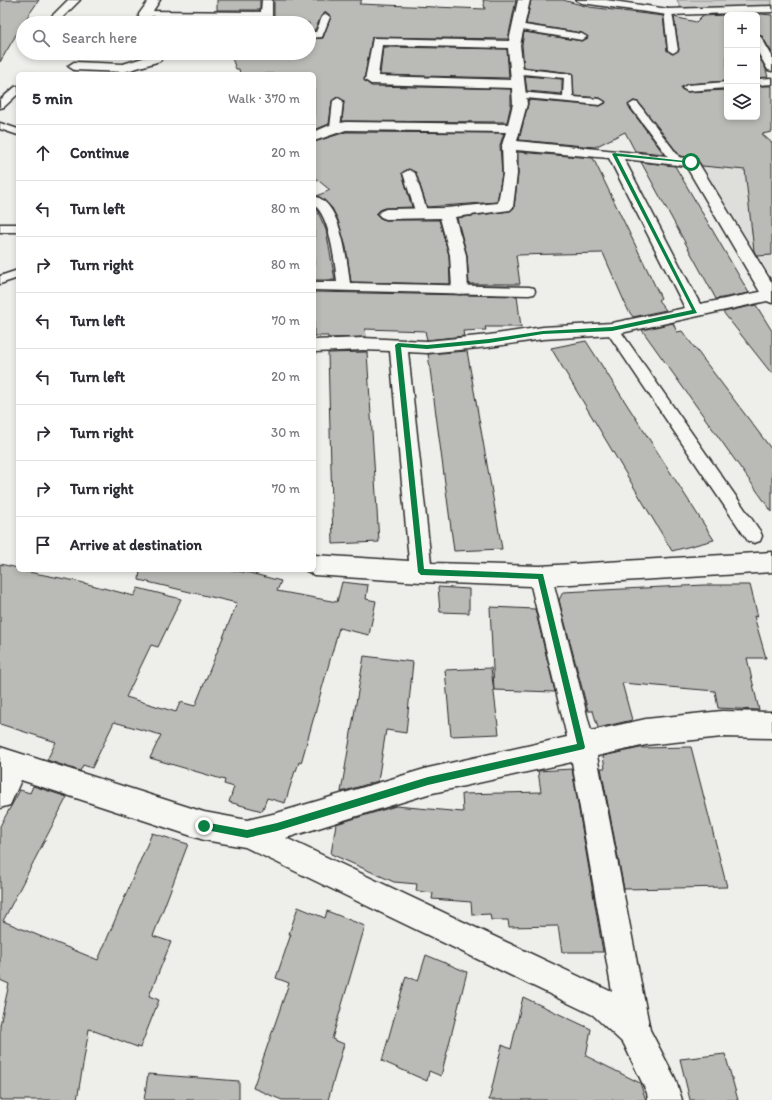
<!DOCTYPE html>
<html lang="en">
<head>
<meta charset="utf-8">
<style>
  :root { --surface:#fff; --page:#f2f2f3; --text:#2b2b33; --muted:#7c7c81; --line:#e1e1e2 }
  body { margin:0; font-family:Itim,sans-serif; background:var(--page); color:var(--text) }
  .controls { position:absolute; right:12px; top:12px; display:grid; overflow:hidden; border-radius:6px; box-shadow:0 2px 6px #0003 }
  .controls button { width:36px; height:36px; display:grid; place-items:center; padding:0; border:0; border-bottom:1px solid var(--line); background:var(--surface); color:var(--text); font:20px sans-serif }
  .stop { position:absolute; width:12px; height:12px; margin:-9px; border:3px solid #0b8043; border-radius:50%; background:#fff }
  .stop.end { background:#0b8043; border-color:#fff; box-shadow:0 1px 4px #0008 }
  .list { margin:0; padding:0; list-style:none }
  h2 { display:flex; justify-content:space-between; align-items:center; height:52px; margin:0; padding:0 16px; font-size:17px }
  h2 small { font-size:13px; font-weight:400; color:var(--muted) }
  .list li { display:grid; grid-template-columns:26px 1fr auto; gap:12px; align-items:center; box-sizing:border-box; height:56px; padding:0 16px; border-top:1px solid var(--line) }
  .list b { display:block; font-size:15px; white-space:nowrap }
  .list em { font-size:13px; font-style:normal; color:var(--muted) }
  .icon { flex:none; width:22px; height:22px; fill:none; stroke:currentColor; stroke-width:2; stroke-linecap:round; stroke-linejoin:round }
  .map { position:relative; flex:none; width:772px; height:1100px; overflow:hidden }
  .search { position:absolute; background:var(--surface); box-shadow:0 2px 6px #0003; left:16px; top:16px; width:300px; height:44px; display:flex; align-items:center; gap:10px; box-sizing:border-box; padding:0 14px; border-radius:22px; color:var(--muted); font-size:15px }
  .panel { position:absolute; background:var(--surface); box-shadow:0 2px 6px #0003; left:16px; top:72px; width:300px; height:500px; border-radius:6px }
  .map>svg:first-child { display:block }
  .built { fill:#dededb }
  .green { fill:#cececa; stroke:#7c7c7a }
  .building { fill:#babab7; stroke:#2b2b2b }
  .lines { fill:none; stroke-linecap:round; stroke-linejoin:round }
  .lane-casing { stroke:#2b2b2b; stroke-width:3 }
  .street-casing { stroke:#2b2b2b; stroke-width:3 }
  .lane { fill:#f6f6f2; fill-rule:evenodd }
  .street { fill:#f6f6f2; fill-rule:evenodd }
  .route { fill:#0b8043 }
</style>
</head>
<body>
<div class="map">
<svg width="772" height="1100" viewBox="0 0 772 1100">
  <rect width="100%" height="100%" fill="#eeeeea"/>
  <filter id="ink" filterUnits="userSpaceOnUse"><feTurbulence type="fractalNoise" baseFrequency=".025" numOctaves="2"/><feDisplacementMap in="SourceGraphic" scale="8" xChannelSelector="R" yChannelSelector="G"/><feConvolveMatrix kernelMatrix="1 2 1 2 8 2 1 2 1" color-interpolation-filters="sRGB"/></filter>
  <g filter="url(#ink)">
    <polygon class="built" points="697,158 772,168 772,278"/>
    <polygon class="green" points="677,0 772,0 772,6 734,9 685,10 680,7"/>
    <g class="building">
      <polygon points="0,0 39,0 23,23 0,62"/>
      <rect x="217" y="0" width="43" height="10"/>
      <polygon points="274,0 362,0 359,4 485,9 483,0 516,0 508,39 372,37 364,80 371,86 511,89 511,104 507,122 342,121 344,101 337,97 332,101 329,124 314,130 314,74 240,74 239,69 236,69 230,53 254,53 256,58 261,59 268,53 309,53 309,39 323,38 331,16 326,12 321,16 315,30 309,30 309,23 274,23"/>
      <polygon points="531,0 563,0 589,7 663,16 667,50 672,54 679,50 674,17 696,22 702,16 727,15 727,81 687,84 681,89 687,92 727,90 727,117 757,117 757,86 772,86 772,132 762,134 772,143 772,255 757,256 754,251 745,170 702,166 696,158 680,156 638,102 633,101 628,106 664,154 635,151 625,132 595,147 519,140 528,104 528,100 600,106 606,103 600,98 574,96 572,73 524,67 522,45 524,32 582,41 588,38 582,33 526,24"/>
      <polygon points="761,14 772,15 772,53 762,36 757,35 757,15 727,15"/>
      <polygon points="217,19 259,19 259,23 219,23"/>
      <polygon points="383,47 507,49 509,78 380,75"/>
      <polygon points="757,54 765,67 768,77 757,78"/>
      <polygon points="525,76 562,79 562,94 527,91"/>
      <polygon points="346,132 504,133 500,145 502,174 497,202 427,207 416,173 408,169 402,173 412,207 386,208 380,210 376,214 380,218 386,220 439,220 449,255 450,284 351,282 346,247 338,220 332,208 324,200 317,196 330,190 314,177 314,142"/>
      <polygon points="518,152 593,158 661,298 658,300 666,310 633,317 628,310 603,253 516,255 520,284 469,284 467,255 457,218 510,211 514,208 518,174"/>
      <polygon points="641,162 675,166 749,293 716,299"/>
      <polygon points="314,207 318,212 326,230 335,280 314,280"/>
      <polygon points="314,292 517,296 521,327 485,327 486,330 463,331 464,336 427,340 425,331 365,329 366,337 328,338 328,336 314,336"/>
      <polygon points="756,305 772,331 772,374 723,312"/>
      <polygon points="673,323 677,332 682,331 772,450 772,512 642,330"/>
      <polygon points="586,341 714,540 672,551 551,348"/>
      <polygon points="467,351 502,549 454,551 428,354"/>
      <polygon points="367,352 379,542 333,544 328,353"/>
      <polygon points="0,564 18,568 18,570 76,581 134,596 138,588 181,599 158,647 151,645 126,697 176,712 180,702 195,706 237,603 139,580 140,570 229,570 250,573 281,581 277,591 337,602 342,582 368,585 366,599 376,601 369,635 339,628 301,763 299,762 296,771 295,771 285,803 267,798 262,811 229,802 234,787 224,784 225,780 150,758 161,735 114,722 92,768 83,765 80,771 47,760 56,742 0,724"/>
      <polygon points="704,585 750,585 758,617 754,616 766,658 747,658 759,710 718,708 715,691 622,683 632,720 598,728 593,711 588,711 559,600 563,592"/>
      <polygon points="438,587 469,589 469,613 440,612"/>
      <polygon points="490,607 535,609 555,692 494,690"/>
      <polygon points="364,656 413,662 406,733 386,730 378,781 341,792"/>
      <polygon points="491,668 499,734 451,736 445,670"/>
      <polygon points="691,747 727,887 624,889 601,768 605,768 603,756 640,748"/>
      <polygon points="572,769 603,952 562,952 558,926 509,927 508,920 491,920 490,914 472,915 471,902 432,899 433,893 416,891 417,884 394,882 331,854 336,824 396,806 463,812 462,794 541,792 538,771"/>
      <polygon points="33,786 67,797 3,921 98,960 152,833 188,844 153,936 171,942 149,996 159,1000 140,1048 89,1029 77,1100 0,1100 0,1025 9,984 0,980 0,826 20,790 30,793"/>
      <polygon points="298,907 325,918 327,911 365,926 332,1039 344,1044 328,1100 282,1100 253,1088 289,983 276,978 291,934 289,934"/>
      <polygon points="426,955 467,972 441,1076 429,1071 427,1081 382,1061 406,976 418,981"/>
      <polygon points="523,997 591,1029 586,1056 640,1083 646,1100 489,1100 502,1045 511,1049"/>
      <polygon points="725,1054 738,1100 690,1100 680,1059"/>
      <polygon points="148,1074 239,1081 239,1100 144,1100"/>
    </g>
    <g class="lines">
      <g class="lane-casing">
        <g id="lane">
          <polygon points="668,9 672,12 678,50 673,53 668,50 664,12"/>
          <polygon points="145,11 267,12 271,15 267,18 142,16 142,12"/>
          <polygon points="326,14 330,17 322,37 309,38 309,32 316,32 322,17"/>
          <polygon points="518,24 582,34 587,37 582,40 515,29 515,25"/>
          <polygon points="516,68 572,74 573,97 600,99 605,102 600,105 515,97 514,95 519,92 563,96 564,78 513,73 511,71"/>
          <polygon points="772,78 772,84 757,85 757,79"/>
          <polygon points="727,82 727,88 687,91 682,88 687,85"/>
          <polygon points="18,86 18,94 4,107 0,108 0,100 15,87"/>
          <polygon points="338,98 343,101 340,128 335,131 330,128 333,101"/>
          <polygon points="634,102 638,103 680,158 681,160 680,162 672,162 629,105"/>
          <polygon points="0,123 18,129 18,135 0,129"/>
          <polygon points="409,170 415,173 428,214 426,217 422,218 416,214 403,173"/>
          <path d="M314,196C341,202 347,260 350,283L529,287L534,288L535,291L534,294L529,295L314,290V282H337C335,263 330,216 314,205Z"/>
          <rect x="0" y="224" width="18" height="8"/>
          <polygon points="18,270 18,278 0,284 0,276"/>
          <polygon points="612,324 617,326 760,531 762,536 760,541 754,543 748,541 607,332 605,329 607,326"/>
        </g>
      </g>
      <g class="street-casing">
        <g id="street">
          <polygon points="68,0 80,0 61,19 53,19 51,17"/>
          <polygon points="149,0 160,0 151,14 151,23 139,23 139,14"/>
          <polygon points="262,0 272,0 272,23 260,23"/>
          <path d="M518,0H530L520,45L527,104L517,141L696,159L772,283V303L767,301L612,335L543,339L489,347L427,353L408,352L431,563L540,566L772,552V572L554,585L591,731L646,719L722,711L772,712V738L722,737L646,745L597,756L650,1030L675,1078L682,1100H648L647,1093L624,1044L593,1015L245,847L204,840L21,780L10,805L0,808V747L204,812L247,820L277,813L428,768L567,737L531,586L421,582L314,575L305,570H314V555L409,561L390,351L363,350L314,352V340L363,338L427,341L489,335L543,327L612,323L685,308L609,158L516,150L517,174L513,207L510,210L455,217L466,255L468,289L466,293L460,294L454,293L452,289L450,255L440,218L386,219L381,217L378,214L381,211L386,209L446,208L498,203L503,174L502,145L506,132L346,130L314,141V132L330,125L346,122L508,124L513,104L512,88L371,84L365,80L373,38L509,41ZM382,45L508,48L511,80L378,76ZM624,159L686,166L760,292L700,304ZM572,762L612,992L286,838L428,794Z"/>
          <polygon points="576,0 606,0 668,9 772,6 772,12 668,15 582,3"/>
          <polygon points="757,36 761,37 772,56 772,71 768,70 757,51"/>
          <polygon points="255,53 267,53 267,54 261,58 257,57"/>
          <polygon points="156,54 162,58 160,61 124,72 74,70 68,66 74,62 123,64"/>
        </g>
      </g>
      <use href="#lane" class="lane"/>
      <use href="#street" class="street"/>
    </g>
  </g>
  <polygon class="route" points="614,153 694,162 691,163 617,156 697,313 612,331 543,334 489,343 427,349 401,347 424,569 543,574 585,747 584,749 428,785 277,831 247,838 201,829 201,823 204,822 247,830 277,823 428,777 577,744 538,579 421,575 418,572 395,345 398,343 427,345 489,339 543,331 612,327 692,310 612,154"/>
</svg>
<div class="controls">
<button>+</button>
<button>−</button>
<button><svg class="icon" aria-label="layers" viewBox="0 0 24 24"><path d="M12 4l9 5-9 5-9-5zM3 14l9 5 9-5"/></svg></button>
</div>
<div class="stop" style="left:691px;top:162px"></div>
<div class="stop end" style="left:204px;top:826px"></div>
<div class="search"><svg class="icon" aria-label="search" viewBox="0 0 24 24"><circle cx="10" cy="10" r="6"/><path d="M15 15l6 6"/></svg>Search here</div>
<section class="panel">
<h2>5 min<small>Walk · 370 m</small></h2>
<ul class="list">
<li><svg class="icon" aria-label="ahead" viewBox="0 0 24 24"><path d="M12 20V5M6 11l6-6 6 6"/></svg><div><b>Continue</b></div><em>20 m</em></li>
<li><svg class="icon" aria-label="left" viewBox="0 0 24 24"><path d="M17 20v-9H6M10 6l-5 5 5 5"/></svg><div><b>Turn left</b></div><em>80 m</em></li>
<li><svg class="icon" aria-label="right" viewBox="0 0 24 24"><path d="M7 20v-9h11M14 6l5 5-5 5"/></svg><div><b>Turn right</b></div><em>80 m</em></li>
<li><svg class="icon" aria-label="left" viewBox="0 0 24 24"><path d="M17 20v-9H6M10 6l-5 5 5 5"/></svg><div><b>Turn left</b></div><em>70 m</em></li>
<li><svg class="icon" aria-label="left" viewBox="0 0 24 24"><path d="M17 20v-9H6M10 6l-5 5 5 5"/></svg><div><b>Turn left</b></div><em>20 m</em></li>
<li><svg class="icon" aria-label="right" viewBox="0 0 24 24"><path d="M7 20v-9h11M14 6l5 5-5 5"/></svg><div><b>Turn right</b></div><em>30 m</em></li>
<li><svg class="icon" aria-label="right" viewBox="0 0 24 24"><path d="M7 20v-9h11M14 6l5 5-5 5"/></svg><div><b>Turn right</b></div><em>70 m</em></li>
<li><svg class="icon" aria-label="arrive" viewBox="0 0 24 24"><path d="M6 21V4h12l-3 4 3 4H6"/></svg><div><b>Arrive at destination</b></div></li>
</ul>
</section>
</div>
</body>
</html>
